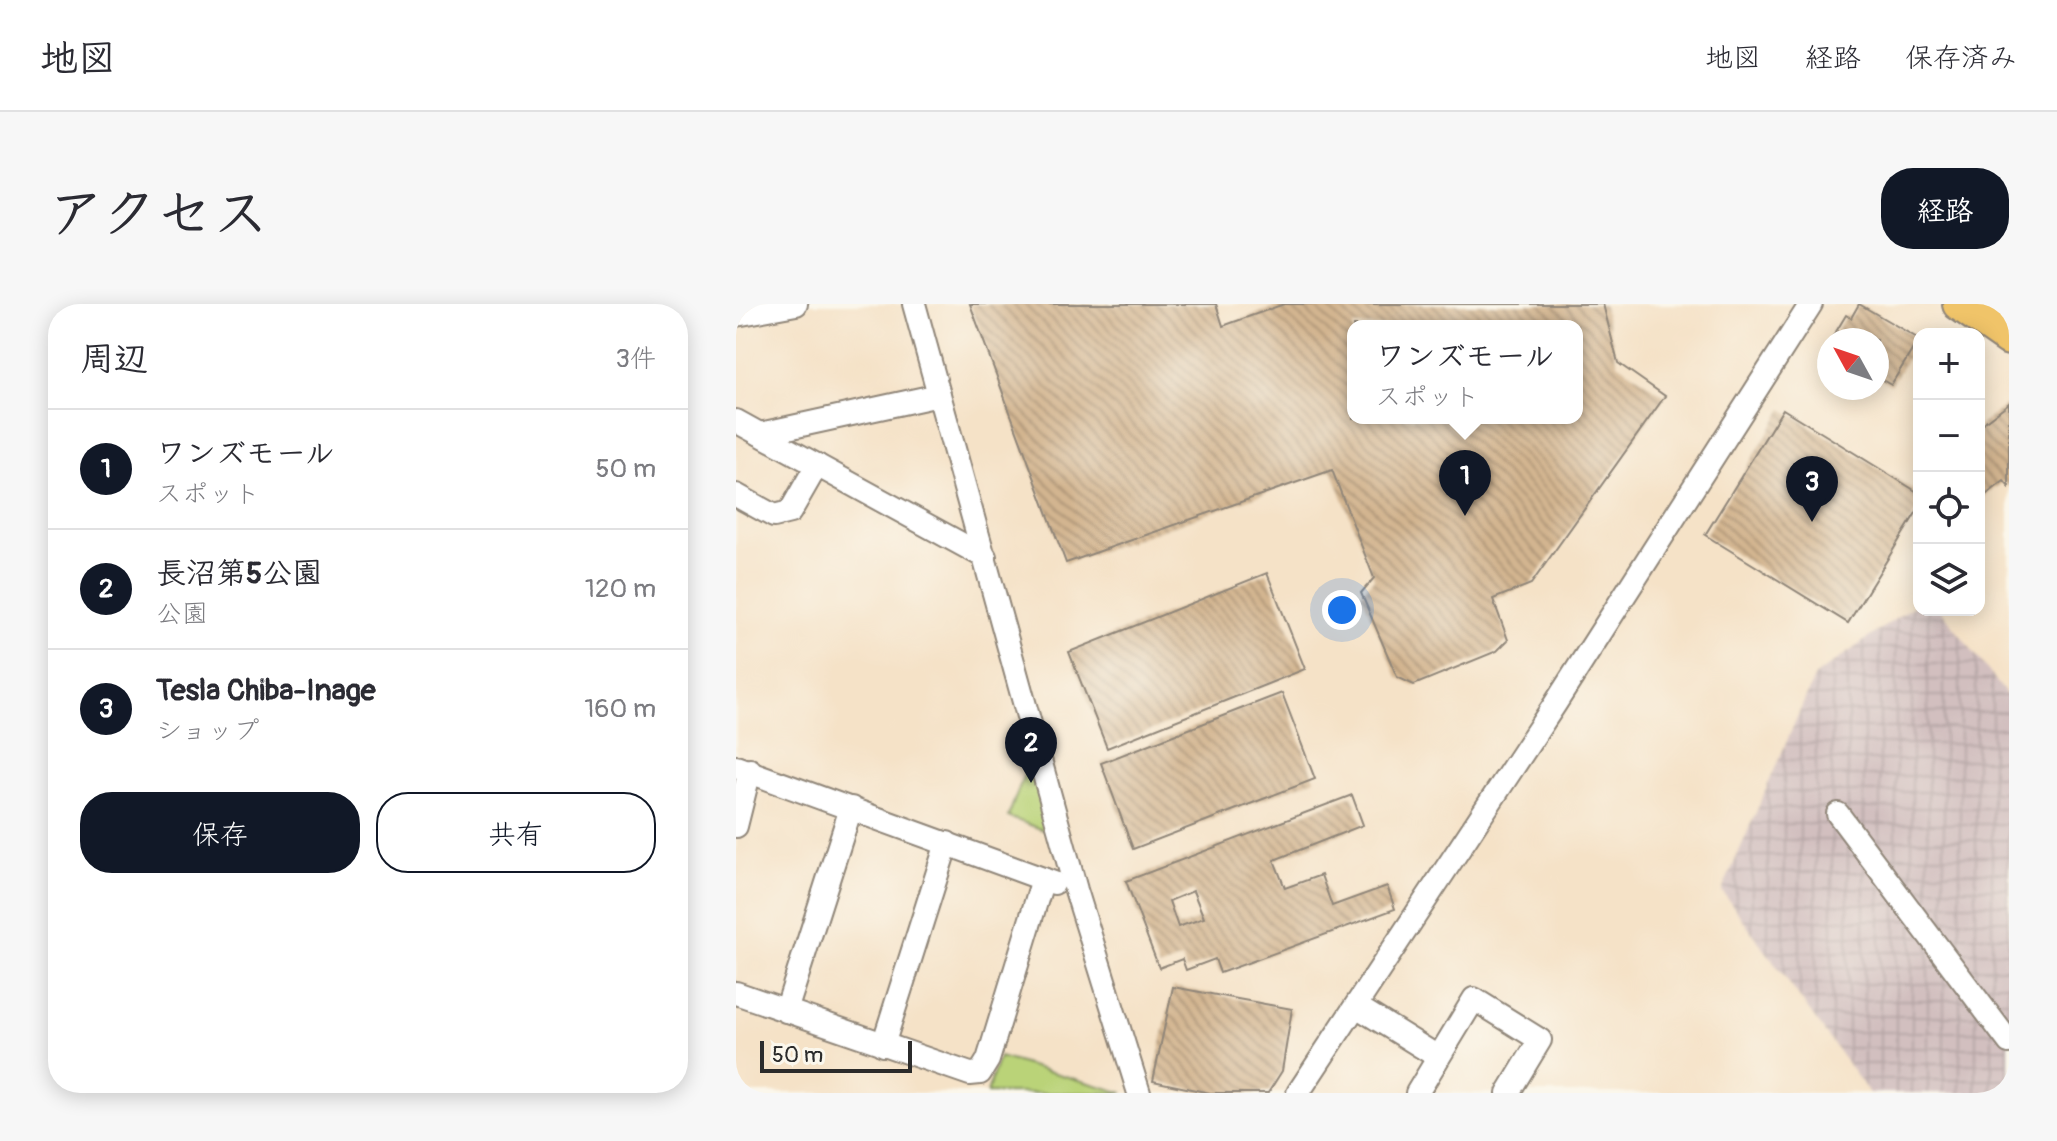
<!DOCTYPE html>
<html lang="ja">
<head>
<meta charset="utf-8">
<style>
  :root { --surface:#fff; --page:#f7f7f7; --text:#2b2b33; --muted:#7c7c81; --line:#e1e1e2; --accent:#111827 }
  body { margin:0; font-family:Pangolin,"Klee One",sans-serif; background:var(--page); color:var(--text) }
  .controls { position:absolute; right:24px; top:24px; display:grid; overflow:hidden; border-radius:16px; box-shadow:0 4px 20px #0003 }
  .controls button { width:72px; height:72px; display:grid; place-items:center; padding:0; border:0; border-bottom:2px solid var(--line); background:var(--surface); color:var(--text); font:40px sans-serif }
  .compass { position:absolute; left:1081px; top:24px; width:72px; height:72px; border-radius:50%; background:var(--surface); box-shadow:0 4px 20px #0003; rotate:310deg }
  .scale { position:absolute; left:24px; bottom:20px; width:152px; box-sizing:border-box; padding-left:8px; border:4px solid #2b2b2b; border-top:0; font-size:22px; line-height:28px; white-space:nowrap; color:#2b2b2b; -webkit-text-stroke:6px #fbf7ec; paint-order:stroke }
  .you { position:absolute; left:606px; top:306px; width:28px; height:28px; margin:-20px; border:6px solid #fff; border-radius:50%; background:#1a73e8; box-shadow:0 0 0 12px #1a73e833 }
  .badge { display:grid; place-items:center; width:52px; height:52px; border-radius:50%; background:var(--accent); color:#fff; font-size:26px; font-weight:700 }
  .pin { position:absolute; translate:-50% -66px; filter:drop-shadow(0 2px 4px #0008) }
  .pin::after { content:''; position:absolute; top:42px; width:28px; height:24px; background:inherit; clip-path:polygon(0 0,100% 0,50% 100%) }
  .popup { position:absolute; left:611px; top:16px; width:236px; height:104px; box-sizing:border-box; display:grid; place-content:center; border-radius:16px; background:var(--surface); filter:drop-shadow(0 2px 6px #0005); font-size:26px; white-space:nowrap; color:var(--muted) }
  .popup b { font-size:30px; color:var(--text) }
  .popup::after { content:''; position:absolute; left:50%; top:100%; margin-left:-16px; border:16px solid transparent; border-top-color:var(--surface) }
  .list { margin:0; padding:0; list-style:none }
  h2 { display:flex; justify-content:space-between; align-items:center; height:104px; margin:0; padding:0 32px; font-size:34px }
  h2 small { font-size:26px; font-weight:400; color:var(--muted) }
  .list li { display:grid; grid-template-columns:52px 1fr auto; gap:24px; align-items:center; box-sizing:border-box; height:120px; padding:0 32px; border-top:2px solid var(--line) }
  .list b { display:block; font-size:30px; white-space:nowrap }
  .list p { margin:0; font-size:26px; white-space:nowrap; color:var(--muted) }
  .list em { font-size:26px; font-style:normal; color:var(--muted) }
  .actions { display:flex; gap:16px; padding:24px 32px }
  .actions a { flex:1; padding:18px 0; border:2px solid var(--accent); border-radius:32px; text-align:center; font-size:28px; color:var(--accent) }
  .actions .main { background:var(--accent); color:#fff }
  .icon { flex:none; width:44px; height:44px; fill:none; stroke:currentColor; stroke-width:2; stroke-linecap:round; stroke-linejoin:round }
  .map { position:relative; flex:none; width:1273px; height:789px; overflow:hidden; border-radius:32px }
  header { display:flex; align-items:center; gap:48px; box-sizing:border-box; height:112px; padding:0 40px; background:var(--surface); border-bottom:2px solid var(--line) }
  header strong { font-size:38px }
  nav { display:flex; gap:44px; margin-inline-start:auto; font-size:28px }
  .intro { display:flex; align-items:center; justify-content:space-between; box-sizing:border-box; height:192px; padding:0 48px }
  h1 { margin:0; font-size:56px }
  .button { padding:20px 36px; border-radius:32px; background:var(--accent); color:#fff; font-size:28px; font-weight:700 }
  main { display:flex; gap:48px; padding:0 48px }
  aside { flex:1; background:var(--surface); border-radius:32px; box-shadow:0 4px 20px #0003 }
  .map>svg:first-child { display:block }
  .industrial { fill:url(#industrial-grid) }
  .park { fill:#bad378; stroke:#727f52; stroke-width:2 }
  .building { fill:url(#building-back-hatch); fill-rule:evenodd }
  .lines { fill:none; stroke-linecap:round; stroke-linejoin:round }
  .minor-casing { stroke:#908679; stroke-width:26 }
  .highway-casing { stroke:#908679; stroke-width:36 }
  .minor { stroke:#fff; stroke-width:22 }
  .highway { stroke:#f0c469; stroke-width:32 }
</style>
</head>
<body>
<header>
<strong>地図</strong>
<nav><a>地図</a><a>経路</a><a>保存済み</a></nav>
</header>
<div class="intro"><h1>アクセス</h1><a class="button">経路</a></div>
<main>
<aside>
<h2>周辺<small>3件</small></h2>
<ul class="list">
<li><span class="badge">1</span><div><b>ワンズモール</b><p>スポット</p></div><em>50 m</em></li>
<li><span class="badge">2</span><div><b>長沼第5公園</b><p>公園</p></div><em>120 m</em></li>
<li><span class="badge">3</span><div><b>Tesla Chiba-Inage</b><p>ショップ</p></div><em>160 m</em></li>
</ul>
<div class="actions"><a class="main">保存</a><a>共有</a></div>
</aside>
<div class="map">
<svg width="1273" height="789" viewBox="0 0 1273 789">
  <defs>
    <pattern id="industrial-grid" width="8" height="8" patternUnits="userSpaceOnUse" patternTransform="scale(2)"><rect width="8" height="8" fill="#d2bfbf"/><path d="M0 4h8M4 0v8" fill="none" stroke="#b4a4a4"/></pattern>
    <pattern id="building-back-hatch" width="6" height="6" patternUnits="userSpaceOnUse" patternTransform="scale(2)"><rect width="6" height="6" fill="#d3b590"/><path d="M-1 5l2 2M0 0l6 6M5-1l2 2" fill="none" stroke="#ab9376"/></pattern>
  </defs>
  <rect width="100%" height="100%" fill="#fbf7ec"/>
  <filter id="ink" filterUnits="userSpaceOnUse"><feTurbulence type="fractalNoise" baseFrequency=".0125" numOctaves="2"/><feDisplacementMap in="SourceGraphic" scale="16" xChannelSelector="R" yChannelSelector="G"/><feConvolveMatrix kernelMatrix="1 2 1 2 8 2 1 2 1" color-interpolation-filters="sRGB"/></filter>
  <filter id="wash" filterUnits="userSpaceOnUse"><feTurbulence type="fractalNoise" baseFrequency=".006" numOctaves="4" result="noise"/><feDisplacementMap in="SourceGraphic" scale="32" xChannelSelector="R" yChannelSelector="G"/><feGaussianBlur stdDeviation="1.8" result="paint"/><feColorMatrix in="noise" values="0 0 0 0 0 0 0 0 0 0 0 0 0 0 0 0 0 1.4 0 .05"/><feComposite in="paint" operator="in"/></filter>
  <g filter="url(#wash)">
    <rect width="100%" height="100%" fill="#f5e2c7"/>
    <polygon class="industrial" points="1183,298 1183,306 1205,306 1273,394 1273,789 1133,789 986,587 1079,372"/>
    <g class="park">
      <polygon points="298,445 318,530 272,513"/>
      <polygon points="263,753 388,789 251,789"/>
    </g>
    <g id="blocks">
      <g class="building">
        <path d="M234,0H480L487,22L548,0H867L882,59L929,92L795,280L757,295L772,336L761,347L678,381L661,373L625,289L638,274L596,166L330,259ZM617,22H841V114H617Z"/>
        <polygon points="1123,0 1183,35 1155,81 1141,73 1141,36 1095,36 1110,11 1115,14"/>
        <polygon points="1273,99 1273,183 1268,177 1243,196 1243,122"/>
        <polygon points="1047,105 1183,189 1183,204 1112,319 969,231"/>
        <polygon points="531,269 569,365 371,444 333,348"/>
        <polygon points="546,389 579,475 397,545 365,459"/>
        <path d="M616,491L627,521L538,556L549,584L585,571L596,602L651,582L659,605L484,669L479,655L450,666L446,655L423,664L390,577ZM457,587L468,614L442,623L433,597Z"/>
        <polygon points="437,683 556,705 546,767 532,789 474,789 417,777"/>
      </g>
    </g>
  </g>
  <g filter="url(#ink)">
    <use href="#blocks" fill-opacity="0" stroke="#908679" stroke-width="2"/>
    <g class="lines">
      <g class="minor-casing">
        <g id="minor">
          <polyline points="178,0 340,586 403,789"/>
          <polyline points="0,11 60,0"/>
          <polyline points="0,117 249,253"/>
          <polyline points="24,130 203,91"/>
          <polyline points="0,191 38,212 54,208 81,161"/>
          <polyline points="0,463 318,579"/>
          <polyline points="1102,510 1273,738"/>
          <polyline points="0,522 14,466"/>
          <polyline points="0,689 234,770 244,769 252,756 307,575"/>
          <polyline points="620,702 702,753"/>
          <polyline points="50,707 115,504"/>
          <polyline points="147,741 211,539"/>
          <polyline points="562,789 819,400 1075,0"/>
          <polyline points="681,789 738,695 804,736 772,789"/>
        </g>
      </g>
      <g class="highway-casing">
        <polyline id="highway" points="1223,0 1273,35"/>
      </g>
      <use href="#minor" class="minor"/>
      <use href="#highway" class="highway"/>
    </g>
  </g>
</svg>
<div class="controls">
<button>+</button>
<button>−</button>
<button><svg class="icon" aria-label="locate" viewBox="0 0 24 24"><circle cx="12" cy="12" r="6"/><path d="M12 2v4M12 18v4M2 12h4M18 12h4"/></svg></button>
<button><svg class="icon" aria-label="layers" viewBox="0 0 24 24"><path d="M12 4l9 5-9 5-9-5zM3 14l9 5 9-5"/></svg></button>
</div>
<svg class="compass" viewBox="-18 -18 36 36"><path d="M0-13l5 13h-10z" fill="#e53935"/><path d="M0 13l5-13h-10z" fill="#7c7c81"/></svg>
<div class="scale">50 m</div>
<div class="you"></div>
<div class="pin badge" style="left:729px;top:212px">1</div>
<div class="popup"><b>ワンズモール</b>スポット</div>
<div class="pin badge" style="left:295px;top:479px">2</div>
<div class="pin badge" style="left:1076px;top:218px">3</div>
</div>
</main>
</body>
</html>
